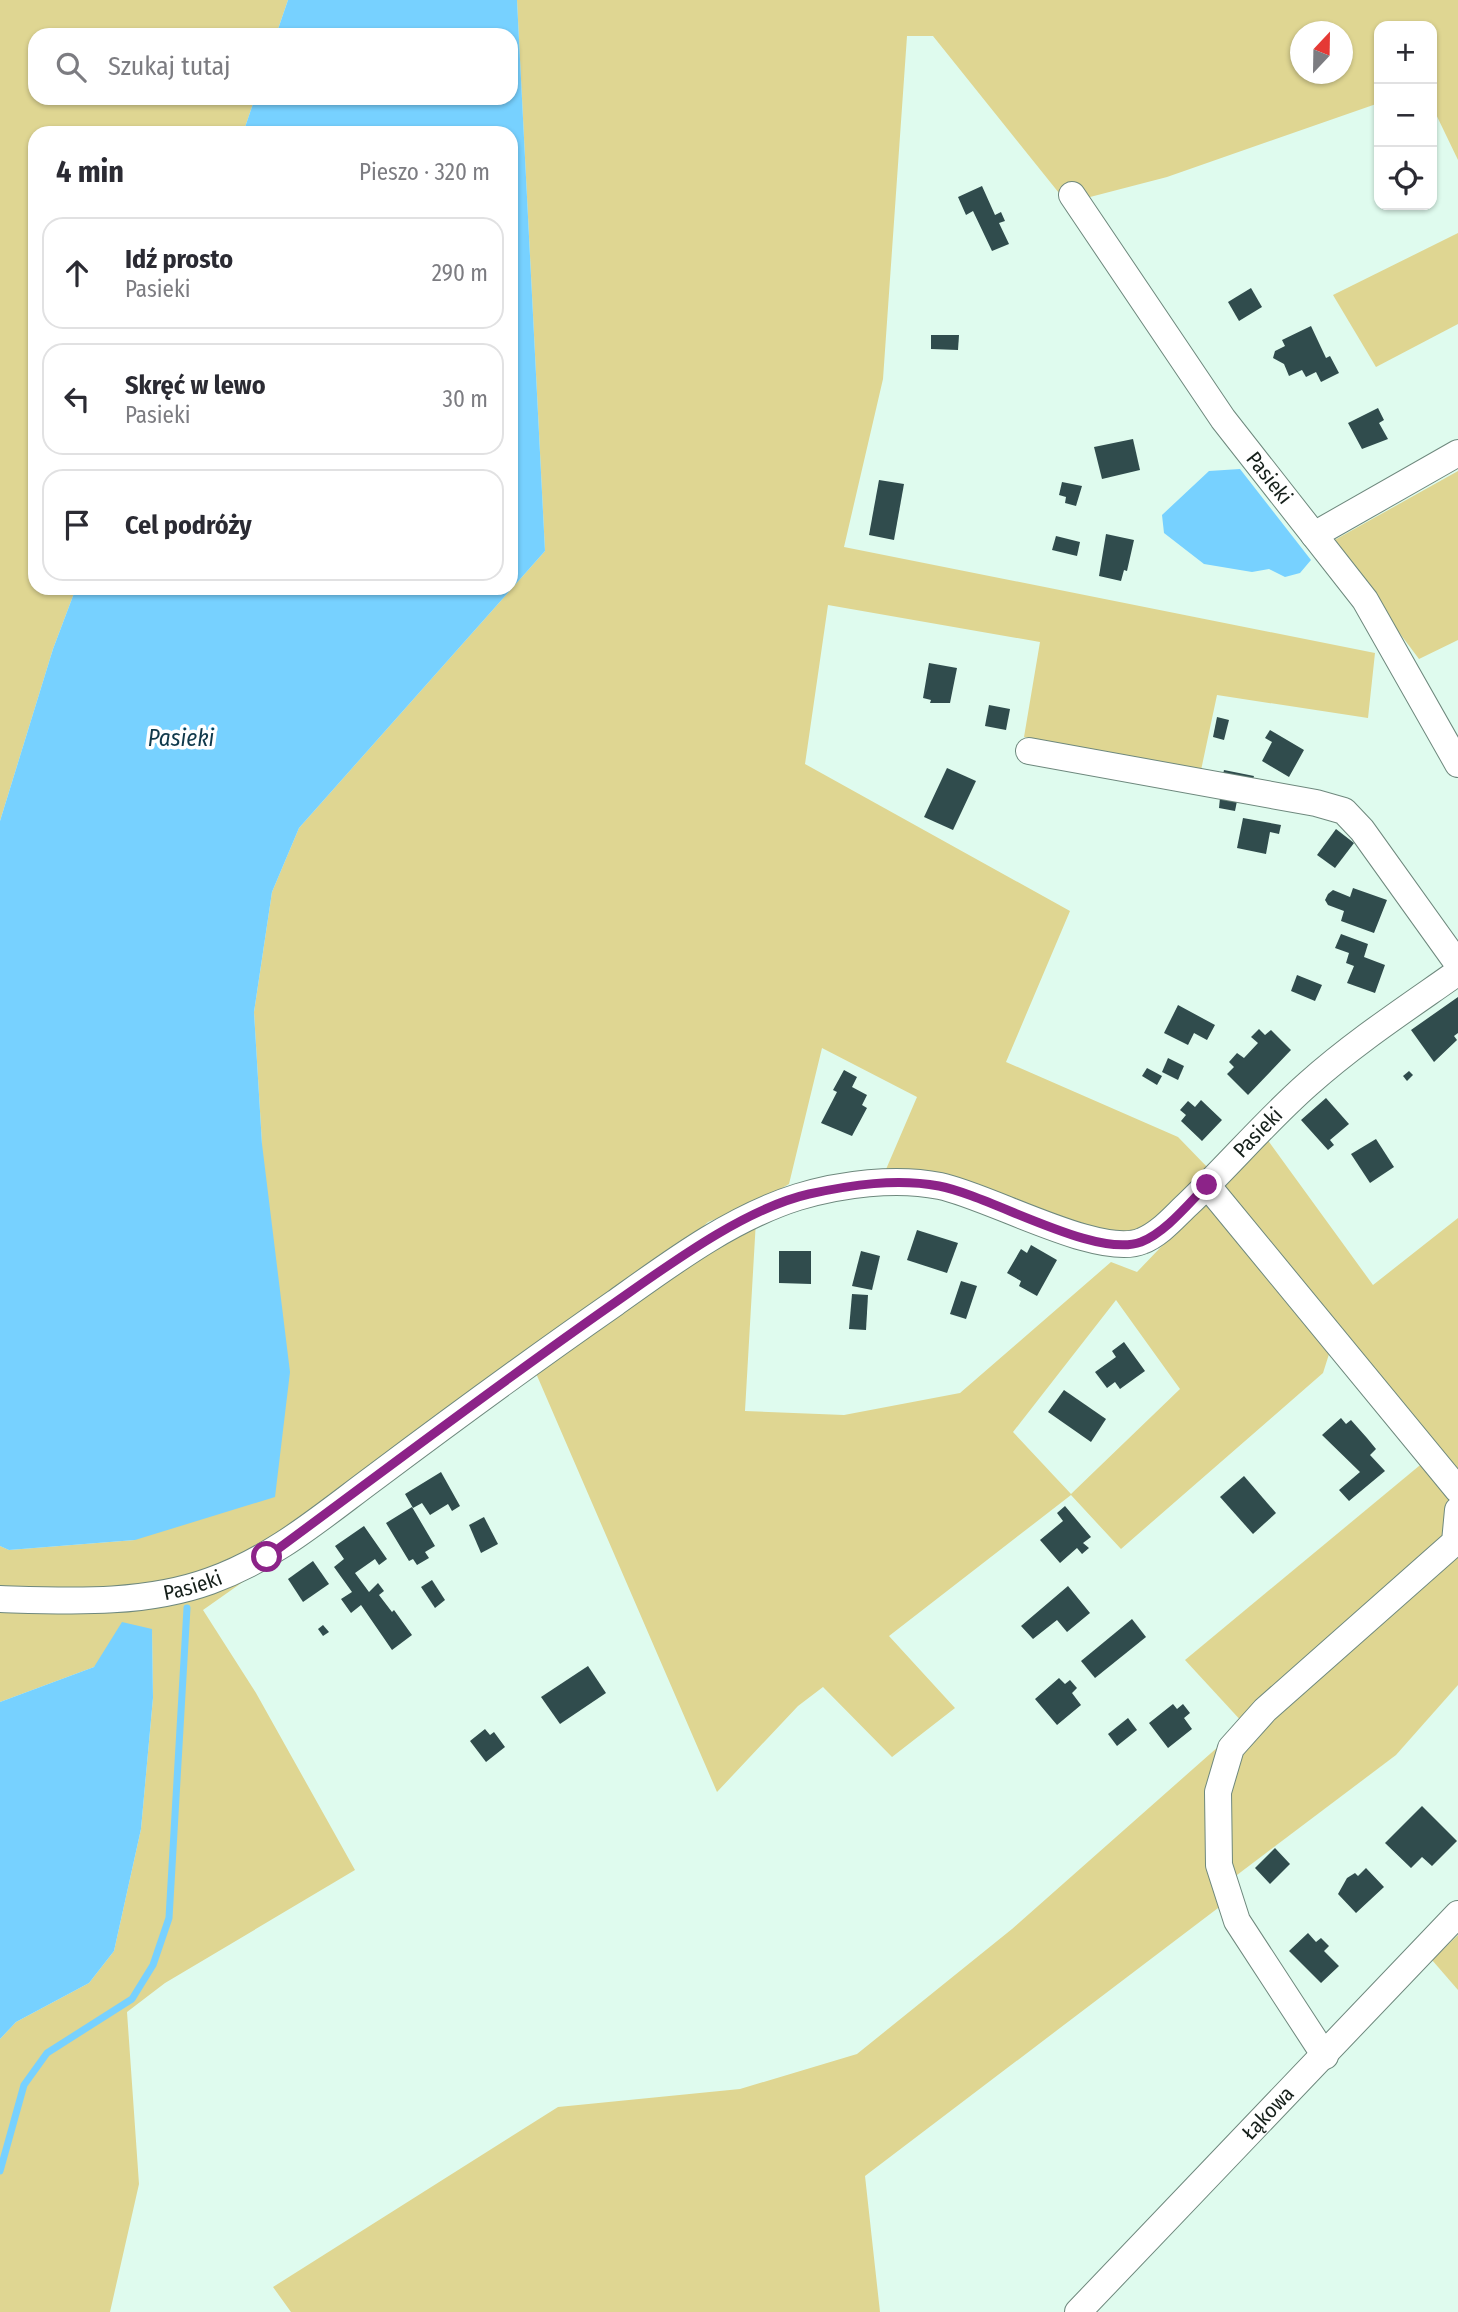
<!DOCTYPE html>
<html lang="pl">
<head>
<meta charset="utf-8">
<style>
  :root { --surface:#fff; --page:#f7f7f7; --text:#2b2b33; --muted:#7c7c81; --line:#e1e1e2 }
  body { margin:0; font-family:"Fira Sans Condensed",sans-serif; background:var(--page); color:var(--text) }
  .controls { position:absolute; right:21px; top:21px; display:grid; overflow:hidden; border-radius:14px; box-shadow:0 2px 5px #0004 }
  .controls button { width:63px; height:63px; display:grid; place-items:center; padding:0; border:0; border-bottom:2px solid var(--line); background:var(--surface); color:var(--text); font:35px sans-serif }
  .compass { position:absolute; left:1290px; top:21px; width:63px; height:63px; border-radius:50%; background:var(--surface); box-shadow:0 2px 5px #0004; rotate:22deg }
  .stop { position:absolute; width:21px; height:21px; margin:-16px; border:5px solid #8c2388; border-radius:50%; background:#fff }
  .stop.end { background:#8c2388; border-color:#fff; box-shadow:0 2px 7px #0008 }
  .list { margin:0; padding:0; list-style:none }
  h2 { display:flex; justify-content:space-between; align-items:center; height:91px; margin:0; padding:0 28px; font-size:30px }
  h2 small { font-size:23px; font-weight:400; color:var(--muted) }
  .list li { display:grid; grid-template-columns:46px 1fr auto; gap:21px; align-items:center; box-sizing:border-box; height:112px; margin:0 14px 14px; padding:0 14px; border:2px solid var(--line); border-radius:21px }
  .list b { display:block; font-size:26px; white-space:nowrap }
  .list p { margin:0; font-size:23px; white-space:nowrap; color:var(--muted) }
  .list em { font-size:23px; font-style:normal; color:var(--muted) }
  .icon { flex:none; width:38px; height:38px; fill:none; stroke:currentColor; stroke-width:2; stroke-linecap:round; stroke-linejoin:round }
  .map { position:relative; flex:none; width:1458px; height:2312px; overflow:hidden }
  .search { position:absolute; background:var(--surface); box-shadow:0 2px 5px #0004; left:28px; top:28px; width:490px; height:77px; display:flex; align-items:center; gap:18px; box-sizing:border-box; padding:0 24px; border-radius:21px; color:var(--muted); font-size:26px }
  .panel { position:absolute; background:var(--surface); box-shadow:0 2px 5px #0004; left:28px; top:126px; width:490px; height:469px; border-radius:21px }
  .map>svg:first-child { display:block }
  .green { fill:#dfd692; fill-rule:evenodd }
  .water { fill:#77d1ff }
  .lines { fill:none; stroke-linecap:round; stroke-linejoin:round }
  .stream { stroke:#77d1ff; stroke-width:7 }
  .building { fill:#304c4d }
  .minor-casing { stroke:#6e887d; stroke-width:28 }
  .minor { stroke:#fff; stroke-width:26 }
  .route { stroke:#8c2388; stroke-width:9 }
  .labels { text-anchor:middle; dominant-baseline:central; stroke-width:7; stroke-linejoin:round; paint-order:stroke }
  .street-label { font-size:21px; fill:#151f1a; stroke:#fff }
  .water-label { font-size:23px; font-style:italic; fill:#10394b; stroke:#fff }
</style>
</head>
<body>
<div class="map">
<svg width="1458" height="2312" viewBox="0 0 1458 2312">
  <rect width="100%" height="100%" fill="#dffbee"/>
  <g class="green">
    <polygon points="0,0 288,0 276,35 35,35 35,98 255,98 243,133 35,133 35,588 76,588 53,649 0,821"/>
    <path d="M517,0H1458V160L1432,106V26H1379V103L1167,177L1067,203L933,36H907L883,379L844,547L1375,653L1368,718L1217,695L1200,775L1024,737L1040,642L828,605L805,764L1070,911L1006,1062L1178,1137L1210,1170L1136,1236L1102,1235L884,1174L917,1097L822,1048L789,1184L757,1203L708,1222L684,1244L263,1545L176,1581L53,1611L191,1601L247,1579L203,1610L256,1693L355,1870L165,1983L127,2012L139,2184L110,2312H0V2039L16,2022L89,1983L114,1951L141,1829L153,1698L152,1629L94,1667L0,1702V1546L9,1550L135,1540L262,1144L254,1012L272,892L299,828L545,551ZM1300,32H1342V74H1300Z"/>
    <polygon points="1458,233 1458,324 1376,367 1333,295"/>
    <polygon points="1458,471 1458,640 1419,659 1331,542"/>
    <polygon points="1267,1139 1373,1285 1458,1218 1458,1479 1219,1188"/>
    <path d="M1203,1203L1218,1208L1330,1351L1323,1373L1121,1549L1071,1495L889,1636L955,1708L892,1757L823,1687L798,1706L717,1792L535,1371L756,1220L745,1411L844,1415L960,1393L1111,1262L1137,1272ZM1116,1300L1180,1389L1071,1494L1013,1432Z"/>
    <polygon points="1425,1461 1452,1494 1447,1539 1244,1724 1185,1660"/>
    <polygon points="1458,1549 1458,1685 1396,1755 1233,1878 1227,1822 1229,1776 1258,1730"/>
    <polygon points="1219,1746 1222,1905 865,2176 880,2312 291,2312 273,2287 558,2107 740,2089 857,2054 1012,1929"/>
    <polygon points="1458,1935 1458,1990 1432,1960"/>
  </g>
  <g class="water">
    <polygon points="288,0 517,0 545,551 299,828 272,892 254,1012 262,1144 290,1372 275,1497 135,1540 9,1550 0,1546 0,821 53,649 76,588 511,588 511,133 243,133 255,98 511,98 511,35 276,35"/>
    <polygon points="1240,469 1311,560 1300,573 1285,577 1269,569 1252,572 1204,564 1164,533 1162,515 1209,471"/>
    <polygon points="122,1622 152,1629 153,1698 141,1829 114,1951 89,1983 16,2022 0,2039 0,1702 94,1667"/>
  </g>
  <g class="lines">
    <polyline class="stream" points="0,2171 24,2085 47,2053 132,1999 153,1965 169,1918 187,1608"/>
  </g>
  <g class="building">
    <polygon points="982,186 995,215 1001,212 1005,221 999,223 1009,244 992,251 973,211 966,215 958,197"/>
    <polygon points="1251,288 1262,307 1239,321 1228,302"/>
    <polygon points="1311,326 1326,358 1330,356 1339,373 1321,382 1316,372 1306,377 1302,370 1289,376 1284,364 1273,358 1275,351 1285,346 1282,340"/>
    <polygon points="931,335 959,335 958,350 931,349"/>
    <polygon points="1378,408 1384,420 1379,423 1388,439 1362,449 1348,423"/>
    <polygon points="1133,439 1140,470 1102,479 1094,447"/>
    <polygon points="879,480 904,484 894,540 869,535"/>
    <polygon points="1062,482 1082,486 1076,506 1065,503 1066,497 1059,495"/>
    <polygon points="1106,534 1134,540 1127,571 1124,570 1121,581 1099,576"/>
    <polygon points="1056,536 1080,542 1077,556 1052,550"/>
    <polygon points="929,663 957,668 950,703 930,703 931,700 923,698"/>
    <polygon points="989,705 1010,709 1006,730 985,726"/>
    <polygon points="1217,717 1229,720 1224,740 1213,737"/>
    <polygon points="1270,730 1304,750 1289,777 1262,761 1272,742 1265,738"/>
    <polygon points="947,768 976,781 953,830 924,817"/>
    <polygon points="1224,770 1254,776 1251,785 1222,779"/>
    <polygon points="1220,798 1237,801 1235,811 1219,808"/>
    <polygon points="1243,818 1281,825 1279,834 1270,832 1266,854 1237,848"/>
    <polygon points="1336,829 1354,843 1335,868 1317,855"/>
    <polygon points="1353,888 1387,900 1374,933 1341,921 1344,911 1328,905 1325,900 1328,894 1333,890 1350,897"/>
    <polygon points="1341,934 1368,944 1364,957 1385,965 1375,993 1347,983 1354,966 1346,963 1349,953 1335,948"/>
    <polygon points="1297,975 1322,985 1315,1001 1291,991"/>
    <polygon points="1458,997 1458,1033 1454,1036 1457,1040 1434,1062 1411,1030"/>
    <polygon points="1178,1005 1215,1025 1207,1040 1194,1033 1188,1045 1164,1033"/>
    <polygon points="1259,1029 1265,1035 1271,1030 1291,1050 1248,1095 1227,1074 1234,1067 1229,1062 1237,1053 1244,1058 1258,1043 1251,1037"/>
    <polygon points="1168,1058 1184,1066 1178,1080 1162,1072"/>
    <polygon points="1147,1068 1162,1076 1157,1085 1142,1076"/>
    <polygon points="844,1070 857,1077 852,1087 867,1095 862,1105 867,1108 852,1136 821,1123 837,1092 833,1090"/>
    <polygon points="1409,1071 1413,1075 1407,1081 1403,1076"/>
    <polygon points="1326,1098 1349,1124 1330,1140 1334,1145 1328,1150 1301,1120"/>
    <polygon points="1201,1100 1222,1120 1202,1141 1181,1121 1186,1115 1180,1110 1188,1101 1195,1107"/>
    <polygon points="1376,1139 1394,1167 1370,1183 1351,1154"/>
    <polygon points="917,1230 958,1243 947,1273 907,1260"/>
    <polygon points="1031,1245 1057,1260 1037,1296 1019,1286 1021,1281 1007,1273 1021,1249 1027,1253"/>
    <polygon points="779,1251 811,1251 811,1284 779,1283"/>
    <polygon points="861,1251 880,1256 872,1290 852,1286"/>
    <polygon points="961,1281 977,1286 966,1319 950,1314"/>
    <polygon points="852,1294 868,1295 866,1330 849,1329"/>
    <polygon points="1124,1342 1145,1371 1120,1389 1115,1382 1107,1388 1095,1372 1116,1357 1112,1351"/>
    <polygon points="1064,1390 1106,1419 1091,1442 1048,1412"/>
    <polygon points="1341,1418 1346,1424 1351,1420 1367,1438 1376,1449 1370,1455 1385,1471 1349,1501 1339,1490 1360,1472 1322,1435"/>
    <polygon points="441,1472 460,1506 452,1511 448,1504 430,1515 422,1503 413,1508 405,1494"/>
    <polygon points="1244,1476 1276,1513 1253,1534 1220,1497"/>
    <polygon points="1065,1506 1091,1537 1083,1543 1089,1548 1082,1554 1077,1548 1060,1563 1040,1540 1063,1521 1057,1513"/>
    <polygon points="412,1507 435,1546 425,1552 429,1558 417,1565 413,1559 409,1561 386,1523"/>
    <polygon points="484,1517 498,1544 481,1553 469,1525"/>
    <polygon points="364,1526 387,1559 379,1565 375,1559 355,1573 369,1592 378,1583 384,1591 379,1595 392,1612 394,1610 412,1635 392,1650 361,1605 351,1613 341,1599 352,1592 334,1567 344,1559 335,1546"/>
    <polygon points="313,1561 329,1584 303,1602 288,1579"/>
    <polygon points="432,1580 445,1600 435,1608 421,1587"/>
    <polygon points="1068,1586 1090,1613 1067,1632 1057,1620 1033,1639 1021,1626"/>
    <polygon points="1132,1619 1146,1637 1095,1678 1081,1661"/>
    <polygon points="323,1625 329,1632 323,1636 318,1629"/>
    <polygon points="588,1666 606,1693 560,1724 541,1697"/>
    <polygon points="1059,1678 1065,1684 1070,1680 1077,1688 1072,1693 1081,1705 1057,1725 1035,1699"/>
    <polygon points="1173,1704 1177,1709 1183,1704 1190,1713 1184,1718 1192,1729 1168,1748 1149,1723"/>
    <polygon points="1128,1718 1137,1730 1117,1746 1108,1734"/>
    <polygon points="485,1729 490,1735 494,1732 505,1747 486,1762 470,1741"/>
    <polygon points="1422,1806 1457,1841 1432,1866 1422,1857 1411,1868 1385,1843"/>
    <polygon points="1275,1848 1290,1864 1270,1884 1255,1868"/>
    <polygon points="1366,1868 1384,1887 1356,1913 1338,1894 1347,1878 1355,1873 1358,1876"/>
    <polygon points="1308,1933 1316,1942 1321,1938 1329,1946 1324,1951 1339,1966 1321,1983 1289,1951"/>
  </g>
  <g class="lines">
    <g class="minor-casing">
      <g id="minor">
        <path id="s1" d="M1072,195L1223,419L1365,600L1458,764"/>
        <polyline points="1314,535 1458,453"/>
        <polyline points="1029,751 1316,803 1344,811 1362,830 1458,964"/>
        <polyline points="1207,1185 1458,1490"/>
        <path id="s2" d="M0,1599C69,1601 144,1605 210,1581C274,1558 320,1518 374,1478C454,1418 533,1360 615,1303C671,1263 731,1218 798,1197C841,1184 896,1177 940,1186C989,1196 1100,1259 1142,1241C1160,1234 1174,1217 1188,1204C1229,1165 1266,1121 1308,1084C1355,1042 1407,1008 1458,972"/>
        <polyline points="1325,2056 1237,1921 1219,1865 1218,1792 1231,1748 1265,1710 1455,1542 1458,1510"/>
        <path id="s3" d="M1078,2312L1458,1914"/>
      </g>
    </g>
    <use href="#minor" class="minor"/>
  </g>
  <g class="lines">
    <path class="route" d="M267,1557C381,1473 494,1387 610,1306C666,1267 743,1209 809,1194C851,1185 896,1178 939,1186C991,1196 1095,1259 1141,1242C1166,1232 1188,1204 1207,1185"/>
  </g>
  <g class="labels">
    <g class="street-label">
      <text stroke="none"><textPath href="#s1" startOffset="345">Pasieki</textPath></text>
      <text stroke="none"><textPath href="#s2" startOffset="1432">Pasieki</textPath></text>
      <text stroke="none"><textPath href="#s2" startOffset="194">Pasieki</textPath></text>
      <text stroke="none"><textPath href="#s3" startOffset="275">Łąkowa</textPath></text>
    </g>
    <g class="water-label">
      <text x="181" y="738">Pasieki</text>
    </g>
  </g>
</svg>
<div class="controls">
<button>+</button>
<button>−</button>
<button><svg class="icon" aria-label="locate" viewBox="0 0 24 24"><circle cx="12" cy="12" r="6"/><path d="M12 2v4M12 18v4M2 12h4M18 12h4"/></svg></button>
</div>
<svg class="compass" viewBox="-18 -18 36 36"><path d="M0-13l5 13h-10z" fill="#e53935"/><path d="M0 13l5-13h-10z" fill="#7c7c81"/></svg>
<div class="stop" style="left:267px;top:1557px"></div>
<div class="stop end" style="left:1207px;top:1185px"></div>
<div class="search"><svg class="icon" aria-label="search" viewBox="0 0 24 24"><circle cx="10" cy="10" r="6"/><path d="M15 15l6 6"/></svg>Szukaj tutaj</div>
<section class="panel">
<h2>4 min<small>Pieszo · 320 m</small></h2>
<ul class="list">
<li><svg class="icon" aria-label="ahead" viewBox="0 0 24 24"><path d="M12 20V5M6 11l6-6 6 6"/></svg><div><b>Idź prosto</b><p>Pasieki</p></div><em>290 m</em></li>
<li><svg class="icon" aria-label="left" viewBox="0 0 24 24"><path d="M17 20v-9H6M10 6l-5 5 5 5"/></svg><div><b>Skręć w lewo</b><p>Pasieki</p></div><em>30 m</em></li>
<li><svg class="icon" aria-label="arrive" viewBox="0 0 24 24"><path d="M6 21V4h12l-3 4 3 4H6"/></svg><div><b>Cel podróży</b></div></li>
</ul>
</section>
</div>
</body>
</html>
